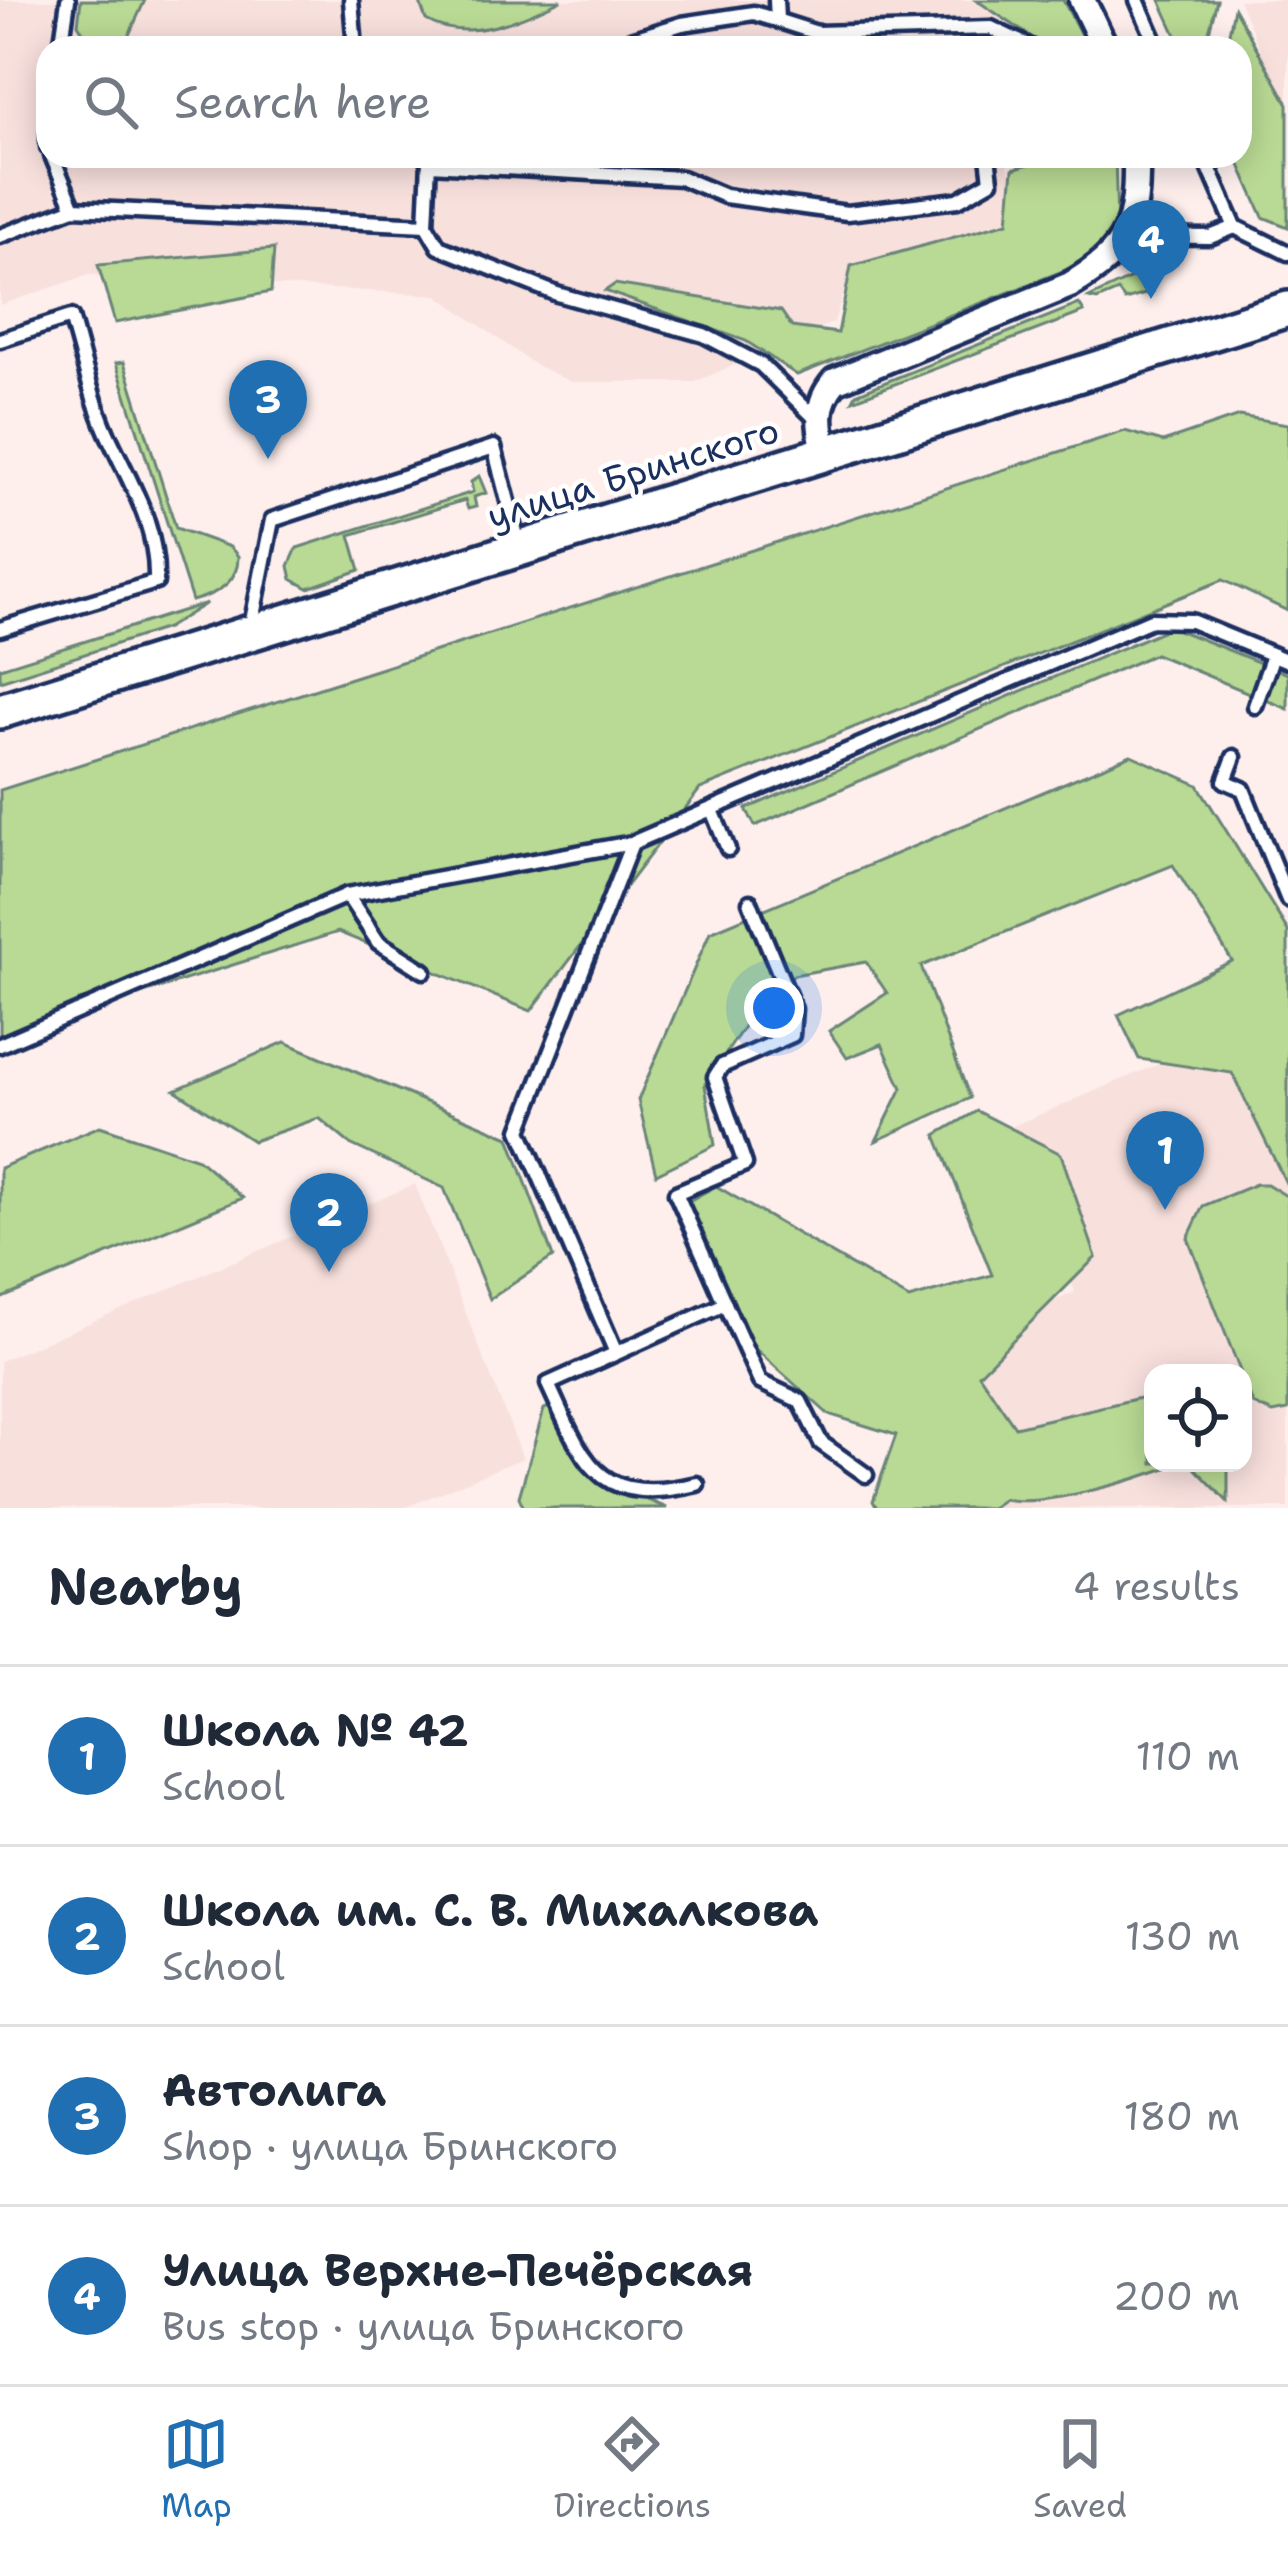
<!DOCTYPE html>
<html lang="en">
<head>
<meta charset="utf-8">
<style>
  :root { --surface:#fff; --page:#f6f6f7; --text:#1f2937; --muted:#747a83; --line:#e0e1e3; --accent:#1f6fb2 }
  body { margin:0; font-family:"Shantell Sans",sans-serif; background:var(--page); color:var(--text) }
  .controls { position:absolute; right:36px; bottom:36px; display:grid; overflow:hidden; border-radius:24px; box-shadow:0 6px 30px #0003 }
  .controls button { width:108px; height:108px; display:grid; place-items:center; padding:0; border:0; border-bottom:3px solid var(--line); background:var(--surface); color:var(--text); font:60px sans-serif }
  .you { position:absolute; left:774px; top:1008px; width:42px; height:42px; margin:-30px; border:9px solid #fff; border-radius:50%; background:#1a73e8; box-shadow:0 0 0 18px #1a73e833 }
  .badge { display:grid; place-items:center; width:78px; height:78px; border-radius:50%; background:var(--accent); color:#fff; font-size:39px; font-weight:700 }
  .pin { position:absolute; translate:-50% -99px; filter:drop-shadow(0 3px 6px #0008) }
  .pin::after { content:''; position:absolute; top:63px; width:42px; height:36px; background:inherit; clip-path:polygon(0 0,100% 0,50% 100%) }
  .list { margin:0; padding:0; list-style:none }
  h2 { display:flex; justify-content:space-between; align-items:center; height:156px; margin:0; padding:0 48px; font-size:51px }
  h2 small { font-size:39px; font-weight:400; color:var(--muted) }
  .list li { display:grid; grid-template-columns:78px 1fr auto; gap:36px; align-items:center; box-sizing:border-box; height:180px; padding:0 48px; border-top:3px solid var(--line) }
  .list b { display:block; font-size:45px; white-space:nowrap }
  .list p { margin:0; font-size:39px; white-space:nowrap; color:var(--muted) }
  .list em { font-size:39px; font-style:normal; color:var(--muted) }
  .icon { flex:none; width:66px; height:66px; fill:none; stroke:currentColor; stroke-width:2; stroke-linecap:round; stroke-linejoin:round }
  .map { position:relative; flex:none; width:1288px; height:1508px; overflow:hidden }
  .search { position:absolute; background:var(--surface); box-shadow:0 6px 30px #0003; left:36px; right:36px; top:36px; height:132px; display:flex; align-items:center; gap:30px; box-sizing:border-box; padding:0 42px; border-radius:36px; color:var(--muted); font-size:45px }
  .sheet { height:876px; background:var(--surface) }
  nav { display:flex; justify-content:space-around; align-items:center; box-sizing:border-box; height:168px; border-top:3px solid var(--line); background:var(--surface); font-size:33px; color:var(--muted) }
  nav a { display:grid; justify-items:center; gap:6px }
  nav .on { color:var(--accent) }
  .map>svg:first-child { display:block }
  .built { fill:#f8e0dd; fill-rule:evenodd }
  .green { fill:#b9da94; stroke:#6a8479; stroke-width:3 }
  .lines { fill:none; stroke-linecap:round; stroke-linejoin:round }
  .service-casing { stroke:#1b2f5e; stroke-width:21 }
  .minor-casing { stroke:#1b2f5e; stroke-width:33 }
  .secondary-casing { stroke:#1b2f5e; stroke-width:42 }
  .service { stroke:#fff; stroke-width:12 }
  .minor { stroke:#fff; stroke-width:24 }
  .secondary { stroke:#fff; stroke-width:33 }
  .labels { text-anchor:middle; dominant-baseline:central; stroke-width:9; stroke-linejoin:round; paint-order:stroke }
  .street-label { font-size:36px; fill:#1b2f5e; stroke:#fff }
</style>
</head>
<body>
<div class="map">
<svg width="1288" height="1508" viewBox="0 0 1288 1508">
  <rect width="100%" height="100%" fill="#feefed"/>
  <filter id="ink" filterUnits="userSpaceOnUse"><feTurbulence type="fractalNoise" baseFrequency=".00833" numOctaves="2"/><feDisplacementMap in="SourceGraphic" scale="24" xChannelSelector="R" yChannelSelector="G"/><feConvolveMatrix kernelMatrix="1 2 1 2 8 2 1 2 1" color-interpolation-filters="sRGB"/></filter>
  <g filter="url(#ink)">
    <g class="built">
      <polygon points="0,0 1021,0 1040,48 48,48 48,156 1034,156 1007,165 1035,226 848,279 834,322 695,382 571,382 532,363 437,295 89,275 0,305"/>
      <polygon points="1239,0 1288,0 1288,104 1265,60"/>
      <path d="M1253,1024L1288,1106V1508H946L891,1371L1075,1292L1008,1128ZM1153,1373H1243V1463H1153Z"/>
      <polygon points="415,1184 523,1458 404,1508 0,1508 0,1361"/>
    </g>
    <g class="green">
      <polygon points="81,0 145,0 123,48 93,48 78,24"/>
      <path d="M419,0H561C521,20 467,44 426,20Z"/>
      <polygon points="976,0 1063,0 1088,48 1048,48"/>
      <polygon points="1160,0 1217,0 1205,48 1182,48"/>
      <polygon points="1234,8 1288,104 1288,227 1263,217 1236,156 1240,48 1226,48"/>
      <polygon points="1055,156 1115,156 1117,224 1086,262 797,375 746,341 605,291 615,284 781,311 792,327 838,333 851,266 1008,222 1013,169"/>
      <polygon points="274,249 271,292 115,323 98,265"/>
      <polygon points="1144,272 1152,292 1125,300 1118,291 1097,300 1089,298"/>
      <polygon points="1079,304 1084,312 853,400 856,394"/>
      <path d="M124,362L176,528L230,547L238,556C239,583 215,595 192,601L116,363Z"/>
      <polygon points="1239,416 1288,424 1288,611 1223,580 700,789 531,1011 338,932 0,1038 0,790 1125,431 1163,442"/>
      <polygon points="479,476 486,493 474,497 476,507 468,509 465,500 350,535 360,570 308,588 292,579 289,566 297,548 473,492 471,482"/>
      <polygon points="207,603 167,628 0,681 0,668"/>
      <polygon points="1171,627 1288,674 1288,709 1155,654 755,826 746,809"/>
      <polygon points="1131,755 1198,785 1288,931 1288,1187 1232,1073 1139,1059 1118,1015 1232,961 1173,865 921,966 970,1098 876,1141 902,1088 882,1044 847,1058 829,1031 887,993 866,962 794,975 753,1013 705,1085 715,1145 656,1174 638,1100 710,932"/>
      <polygon points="285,1042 509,1137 553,1257 490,1299 444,1188 350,1144 319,1118 253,1141 175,1090"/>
      <path d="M977,1111L1061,1154L1096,1257L979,1374L1015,1427L1153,1395V1463H1179C1137,1480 1043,1508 1004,1499L991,1508H877L873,1501L896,1435L828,1414L742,1337L687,1202L716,1186L909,1299L992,1275L936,1135Z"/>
      <polygon points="100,1126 198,1159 243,1198 0,1299 0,1168"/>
      <polygon points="1256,1184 1267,1184 1288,1197 1288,1410 1273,1413 1253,1404 1188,1238 1203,1206"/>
      <polygon points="561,1402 602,1481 667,1508 524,1508 519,1497 544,1409"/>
      <polygon points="1190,1463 1228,1463 1228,1502"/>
    </g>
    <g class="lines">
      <g class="service-casing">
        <g id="service">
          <polyline points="351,0 355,48"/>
          <polyline points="776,0 777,20"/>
          <polyline points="1137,0 1158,48"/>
          <polyline points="61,48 68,0"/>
          <polyline points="604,48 682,24 754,13 817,33 991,28 1033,48"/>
          <polyline points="48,131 48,147"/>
          <polyline points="52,156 74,208"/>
          <polyline points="1204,156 1235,227 1288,253"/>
          <polyline points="430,164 682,178 725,196 847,213 958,200 991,181 988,156"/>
          <polyline points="426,225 429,161"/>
          <polyline points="0,236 74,208 426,225 439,247 557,294 704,335 761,365 818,421"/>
          <polyline points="1127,236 1210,237 1235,227"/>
          <path d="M0,340L71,317C82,354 91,397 107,433C130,483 158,525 156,582L0,629"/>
          <polyline points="251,626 272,520 494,447 520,548"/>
          <polyline points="1255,706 1273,655"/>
          <polyline points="1234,757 1225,781 1243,789 1288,900"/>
          <polyline points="712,810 728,849"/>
          <polyline points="347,895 378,942 424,971"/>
          <polyline points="0,1045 347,895 632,843 1151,620 1191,621 1288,661"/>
          <polyline points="725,1304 760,1382 800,1401 821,1443 866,1475"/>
          <polyline points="616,1353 520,1130 632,843"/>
          <path d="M697,1484C595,1508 584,1461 548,1384L725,1304L676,1193L745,1164L715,1077L722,1066L792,1035L794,1009L750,902"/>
        </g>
      </g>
      <g class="minor-casing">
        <g id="minor">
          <polyline points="1082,0 1105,48"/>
          <path d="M825,454C819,425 815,404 835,381L1070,285C1130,250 1137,224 1136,156"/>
        </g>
      </g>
      <g class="secondary-casing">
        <polyline id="secondary" points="0,711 1288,309"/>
      </g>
      <use href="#service" class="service"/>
      <use href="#minor" class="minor"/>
      <use href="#secondary" class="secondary"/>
    </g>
  </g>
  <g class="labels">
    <g class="street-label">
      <text transform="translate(633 473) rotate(-17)">улица Бринского</text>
    </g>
  </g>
</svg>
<div class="controls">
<button><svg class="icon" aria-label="locate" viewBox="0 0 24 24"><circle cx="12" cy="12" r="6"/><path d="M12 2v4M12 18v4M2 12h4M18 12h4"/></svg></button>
</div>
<div class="you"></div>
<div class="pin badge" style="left:1165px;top:1210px">1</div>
<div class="pin badge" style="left:329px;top:1272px">2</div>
<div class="pin badge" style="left:268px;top:459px">3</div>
<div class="pin badge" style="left:1151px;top:299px">4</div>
<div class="search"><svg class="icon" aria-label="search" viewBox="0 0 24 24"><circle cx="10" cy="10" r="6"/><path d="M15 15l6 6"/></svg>Search here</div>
</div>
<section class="sheet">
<h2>Nearby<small>4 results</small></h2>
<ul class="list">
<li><span class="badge">1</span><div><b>Школа № 42</b><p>School</p></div><em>110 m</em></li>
<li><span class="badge">2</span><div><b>Школа им. С. В. Михалкова</b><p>School</p></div><em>130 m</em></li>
<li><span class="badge">3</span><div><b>Автолига</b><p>Shop · улица Бринского</p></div><em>180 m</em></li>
<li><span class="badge">4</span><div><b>Улица Верхне-Печёрская</b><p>Bus stop · улица Бринского</p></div><em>200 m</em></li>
</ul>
</section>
<nav>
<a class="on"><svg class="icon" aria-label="map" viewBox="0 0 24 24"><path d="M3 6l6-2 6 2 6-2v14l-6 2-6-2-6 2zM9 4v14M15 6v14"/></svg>Map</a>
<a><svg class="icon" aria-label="directions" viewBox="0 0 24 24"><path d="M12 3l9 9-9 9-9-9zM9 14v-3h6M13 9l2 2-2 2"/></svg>Directions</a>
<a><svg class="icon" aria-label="saved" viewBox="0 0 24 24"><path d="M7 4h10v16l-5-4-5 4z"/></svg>Saved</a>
</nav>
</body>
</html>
